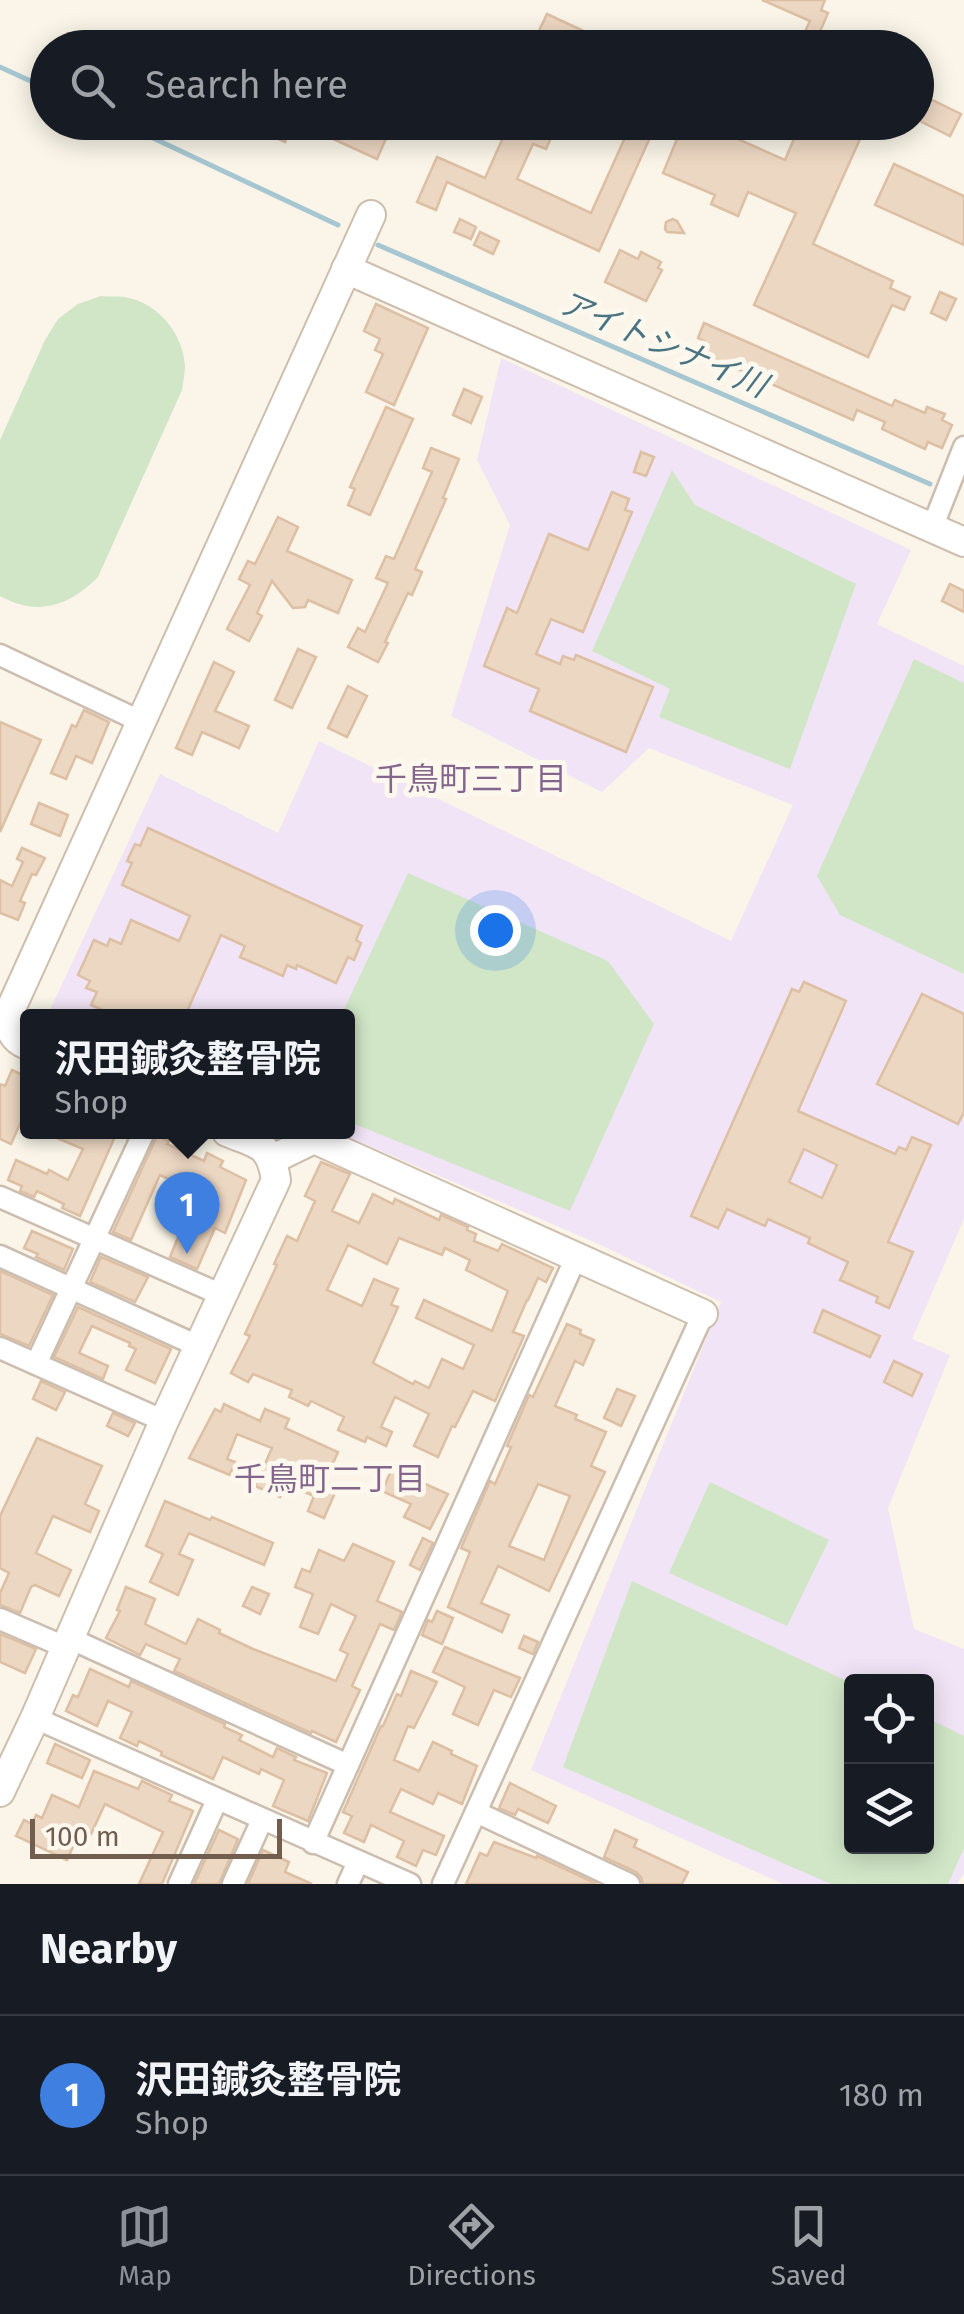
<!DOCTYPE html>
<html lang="en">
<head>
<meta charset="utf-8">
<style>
  :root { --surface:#171b24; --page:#20242c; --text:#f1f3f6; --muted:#9ea1a6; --line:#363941; --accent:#8c9099 }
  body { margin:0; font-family:"Fira Sans","Noto Sans JP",sans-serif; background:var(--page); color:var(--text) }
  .controls { position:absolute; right:30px; bottom:30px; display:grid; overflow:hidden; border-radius:10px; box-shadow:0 5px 25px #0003 }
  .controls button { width:90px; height:90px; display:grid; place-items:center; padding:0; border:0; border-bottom:2px solid var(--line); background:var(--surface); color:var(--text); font:50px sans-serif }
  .scale { position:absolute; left:30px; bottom:25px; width:252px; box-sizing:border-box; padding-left:10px; border:5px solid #715e4f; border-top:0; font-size:28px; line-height:35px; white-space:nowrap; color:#715e4f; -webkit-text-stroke:8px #fdf8ee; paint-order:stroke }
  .you { position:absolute; left:495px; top:930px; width:35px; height:35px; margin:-25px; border:8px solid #fff; border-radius:50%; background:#1a73e8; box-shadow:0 0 0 15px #1a73e833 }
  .badge { display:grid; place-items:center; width:65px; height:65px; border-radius:50%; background:var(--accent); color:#fff; font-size:32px; font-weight:700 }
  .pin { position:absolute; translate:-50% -82px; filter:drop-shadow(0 2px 5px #0008) }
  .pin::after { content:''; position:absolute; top:52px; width:35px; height:30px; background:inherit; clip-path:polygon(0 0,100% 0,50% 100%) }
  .popup { position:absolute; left:20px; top:1009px; width:335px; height:130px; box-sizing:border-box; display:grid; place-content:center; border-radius:10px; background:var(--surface); filter:drop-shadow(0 2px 8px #0005); font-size:32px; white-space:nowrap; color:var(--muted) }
  .popup b { font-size:38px; color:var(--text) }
  .popup::after { content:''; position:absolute; left:50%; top:100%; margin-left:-20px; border:20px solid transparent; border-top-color:var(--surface) }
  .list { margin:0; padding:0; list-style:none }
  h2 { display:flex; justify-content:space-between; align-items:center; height:130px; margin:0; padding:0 40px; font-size:42px }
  h2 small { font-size:32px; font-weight:400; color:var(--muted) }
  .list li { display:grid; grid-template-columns:65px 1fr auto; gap:30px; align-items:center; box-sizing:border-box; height:160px; padding:0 40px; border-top:2px solid var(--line) }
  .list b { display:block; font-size:38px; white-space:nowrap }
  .list p { margin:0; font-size:32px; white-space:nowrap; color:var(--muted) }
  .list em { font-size:32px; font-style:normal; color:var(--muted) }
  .icon { flex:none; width:55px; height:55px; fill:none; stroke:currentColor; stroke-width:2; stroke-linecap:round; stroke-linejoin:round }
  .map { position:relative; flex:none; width:964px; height:1884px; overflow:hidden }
  .search { position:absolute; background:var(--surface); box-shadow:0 5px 25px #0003; left:30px; right:30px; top:30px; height:110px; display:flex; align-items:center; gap:25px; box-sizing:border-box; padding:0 35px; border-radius:55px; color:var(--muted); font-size:38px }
  .sheet { height:290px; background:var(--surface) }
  nav { display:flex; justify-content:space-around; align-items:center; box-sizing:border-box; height:140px; border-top:2px solid var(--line); background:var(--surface); font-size:28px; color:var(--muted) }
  nav a { display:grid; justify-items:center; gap:5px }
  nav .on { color:var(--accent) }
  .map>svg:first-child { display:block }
  .education { fill:#f1e4f6; fill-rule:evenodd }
  .green { fill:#d1e6c7 }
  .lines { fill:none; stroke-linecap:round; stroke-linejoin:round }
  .stream { stroke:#a6c7d2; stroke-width:5 }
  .building { fill:#ecd7c2; stroke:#ddbfa4; stroke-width:2.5; fill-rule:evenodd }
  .street-casing { stroke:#cbbdaf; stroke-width:25 }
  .secondary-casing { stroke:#cdbead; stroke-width:32 }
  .street { stroke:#fff; stroke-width:20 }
  .secondary { stroke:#fff; stroke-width:28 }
  .labels { text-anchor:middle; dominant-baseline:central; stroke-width:10; stroke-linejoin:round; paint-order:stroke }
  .water-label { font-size:32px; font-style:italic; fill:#4b7482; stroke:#fdf8ee }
  .neighbourhood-label { font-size:32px; fill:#84668d; stroke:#fdf8ee }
</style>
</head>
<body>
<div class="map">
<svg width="964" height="1884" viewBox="0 0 964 1884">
  <rect width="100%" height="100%" fill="#faf5e8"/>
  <path class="education" d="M501,358L911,550L877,624L964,666V1219L912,1339L950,1355L888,1508L914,1629L964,1649V1873L957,1884H783L531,1770L721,1302L592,1241L336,1132H347V1016H66L50,1010L160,774L278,833L319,741L731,941L793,805L649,748L602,792L451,716L510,525L477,460ZM852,1682H926V1846H852Z"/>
  <g class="green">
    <path d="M101,296C109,297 118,296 125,297C158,303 183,333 185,366C185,373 183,382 182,390L98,577C69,606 38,617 0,596V440L45,340L58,319L78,304Z"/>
    <polygon points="672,470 695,505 856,584 790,769 659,717 670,689 592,651"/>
    <polygon points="914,659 964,683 964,974 840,915 817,876"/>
    <polygon points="408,873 608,961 654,1024 570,1211 347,1121 347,1016 341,1016"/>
    <polygon points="710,1482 829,1540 787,1626 669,1573"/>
    <polygon points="632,1581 851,1683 852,1846 926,1846 927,1718 964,1736 964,1848 948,1884 831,1884 563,1767"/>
  </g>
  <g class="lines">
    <g class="stream">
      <polyline points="0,67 48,89"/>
      <polyline points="119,122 338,225"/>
      <polyline points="378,245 930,484"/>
    </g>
  </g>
  <g class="building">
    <polygon points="762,0 825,0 821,10 828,13 813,48 797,48 810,21"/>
    <polygon points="547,14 620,48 543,48 548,38 538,33"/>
    <polygon points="916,92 961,114 950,136 916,119"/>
    <polygon points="243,122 294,122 285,142"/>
    <polygon points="296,122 382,122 391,127 377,159"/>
    <polygon points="510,122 558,122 546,149 533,144 517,179 591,213 632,122 657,122 599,251 447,182 436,210 417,202 437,157 485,178"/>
    <polygon points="684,122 726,122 722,132 785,160 801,122 823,122 860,139 813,244 893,281 890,288 910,297 904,310 892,305 868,357 754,305 796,213 748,192 738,216 711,204 715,195 663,173"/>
    <polygon points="894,164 964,196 964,245 875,205"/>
    <polygon points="460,219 476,227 471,239 454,232"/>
    <polygon points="673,219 677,221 684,233 667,232 665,229 666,222"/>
    <polygon points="480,232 499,241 493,254 474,245"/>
    <polygon points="620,250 638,259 641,252 661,262 658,268 662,270 646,301 605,282"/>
    <polygon points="940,292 956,299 946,320 931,313"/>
    <polygon points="376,304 428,328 394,405 366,392 383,354 375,350 380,339 364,331"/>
    <polygon points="704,323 892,406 895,400 925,413 927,407 945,414 942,420 952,425 942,448 928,442 925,449 882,429 885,422 857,410 853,420 699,352 704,341 698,338"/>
    <polygon points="464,389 482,397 471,423 453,415"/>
    <polygon points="386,407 413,419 370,515 348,505 355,489 350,487"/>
    <polygon points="431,448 459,459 443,498 446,499 415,569 422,572 412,595 408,593 385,642 388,643 378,662 348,647 358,628 365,632 388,583 376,578 386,556 394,559 432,472 423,468"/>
    <polygon points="641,452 654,457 646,476 634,472"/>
    <polygon points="612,492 629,499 625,510 632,512 583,632 551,619 536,654 560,664 563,656 574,660 576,655 653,687 626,752 530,711 539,689 484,666 507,608 517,613 549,534 588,550"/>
    <polygon points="278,517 298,527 287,551 352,580 338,613 308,600 305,607 293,608 272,581 257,613 262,616 249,641 227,629 250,585 239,579 248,561 255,564"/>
    <polygon points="950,584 964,591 964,612 942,601"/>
    <polygon points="298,649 316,657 292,708 275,700"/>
    <polygon points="214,662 234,672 215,711 249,726 239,748 202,732 192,755 176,748"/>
    <polygon points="348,686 367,696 347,737 328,728"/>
    <polygon points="84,710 109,722 92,763 76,756 66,779 51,773 72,725 76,727"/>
    <polygon points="0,722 41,740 0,832"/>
    <polygon points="39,803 68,815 60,836 31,824"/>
    <polygon points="148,828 362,926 356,940 361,943 354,960 348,957 336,983 297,965 296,969 287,965 283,976 240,957 245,946 221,935 185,1016 117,1016 91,1005 97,992 86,988 90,981 78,975 94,940 107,946 110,939 121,944 131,920 179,941 190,916 122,885 132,863 127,861 135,844 140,846"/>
    <polygon points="22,848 45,858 36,875 32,874 20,901 25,903 18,920 0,913 0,880 12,886 23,862 17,859"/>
    <path d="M804,982L846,1001L798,1111L895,1154L899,1147L906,1150L912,1137L931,1145L888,1242L913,1252L889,1308L876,1302L878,1297L840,1280L848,1262L808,1243L810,1238L768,1219L765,1226L727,1209L718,1228L691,1216L792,989L799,992ZM804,1149L837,1165L822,1198L789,1182Z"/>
    <polygon points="922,994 964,1014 964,1112 958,1124 877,1084"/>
    <polygon points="12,1070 27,1077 27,1108 11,1144 0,1139 0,1084 5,1086"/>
    <polygon points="43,1132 117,1132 80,1216 62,1208 64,1204 37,1191 34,1197 20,1191 22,1186 8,1180 16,1160 47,1174 49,1170 68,1180 83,1149"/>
    <polygon points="157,1136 169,1141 167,1144 204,1161 207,1153 223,1161 220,1167 246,1180 225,1233 215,1228 197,1269 170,1257 179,1235 191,1240 213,1192 189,1180 185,1187 160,1175 131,1240 113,1232"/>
    <path d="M321,1162L350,1174L332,1211L359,1223L373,1194L393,1204L395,1199L439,1220L441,1215L468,1227L467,1230L476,1234L474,1241L498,1251L502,1244L553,1268L546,1282L538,1278L528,1300H527L513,1332L524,1336L495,1401L473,1391L455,1427L452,1426L438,1457L414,1446L429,1414L395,1397L381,1427L392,1432L386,1446L367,1437L365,1442L338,1430L344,1417L311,1401L308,1406L289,1397L292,1390L253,1374L248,1382L231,1373L250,1336L245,1334L277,1265L274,1264L287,1236L297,1241L315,1201L305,1196ZM399,1238L442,1255L445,1248L470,1260L466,1270L508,1291L492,1331L424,1300L416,1318L474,1345L463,1369L442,1359L429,1388L415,1381L413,1384L373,1363L398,1307L391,1305L398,1289L374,1279L362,1306L327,1290L348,1245L387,1264Z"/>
    <polygon points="32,1231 73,1249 64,1270 36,1257 38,1254 24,1248"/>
    <polygon points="101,1257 148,1277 135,1302 90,1282"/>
    <polygon points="0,1271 53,1295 29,1346 0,1334"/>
    <polygon points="78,1307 171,1349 155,1383 126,1370 136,1349 129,1346 130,1343 92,1326 79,1353 108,1366 103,1379 54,1357"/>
    <polygon points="823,1310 880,1336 870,1357 814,1332"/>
    <path d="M567,1324L581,1330L580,1334L594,1340L583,1365L575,1361L555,1406L577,1415L575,1419L606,1432L591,1466L605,1472L549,1591L498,1566L481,1603L509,1615L502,1632L448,1607L470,1552L461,1548L490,1481L495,1484L511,1447L507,1446L529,1395L533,1397ZM538,1484L570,1496L544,1560L509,1546Z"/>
    <polygon points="894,1361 922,1374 912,1396 884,1382"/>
    <polygon points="41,1381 65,1392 56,1410 33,1399"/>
    <polygon points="617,1389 635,1396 621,1426 604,1418"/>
    <polygon points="224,1404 260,1421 265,1409 289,1419 285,1428 338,1452 325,1481 338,1486 324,1518 308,1511 314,1496 286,1484 280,1497 255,1486 272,1448 237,1434 227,1459 235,1462 230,1475 189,1458 215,1409 221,1412"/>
    <polygon points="113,1413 135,1423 128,1436 107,1426"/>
    <polygon points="37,1438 102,1466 85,1504 99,1511 90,1532 53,1516 36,1553 71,1570 59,1596 35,1585 31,1587 20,1613 0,1605 0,1593 9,1573 0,1568 0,1516"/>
    <polygon points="392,1469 448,1494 430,1529 404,1517 411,1504 382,1491"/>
    <polygon points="165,1501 210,1520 212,1517 273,1543 264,1565 189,1533 179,1554 193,1560 178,1595 150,1582 163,1554 146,1546"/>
    <polygon points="423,1538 433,1543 420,1570 410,1565"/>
    <polygon points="353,1544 394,1562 377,1601 402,1612 394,1630 380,1624 352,1686 360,1690 336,1742 312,1731 311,1733 174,1671 180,1659 146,1644 140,1655 106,1638 120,1611 117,1610 126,1587 155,1599 145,1624 186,1644 198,1619 220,1630 219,1633 253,1649 336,1681 348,1654 340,1650 356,1616 331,1604 318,1634 300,1627 313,1594 295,1587 302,1569 310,1572 319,1550 344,1561"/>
    <polygon points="252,1587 269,1594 260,1614 243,1606"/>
    <polygon points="437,1611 453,1618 442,1644 422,1635 428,1620 432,1622"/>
    <polygon points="0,1634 36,1649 25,1673 0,1662"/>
    <polygon points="524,1636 538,1642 533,1654 519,1648"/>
    <polygon points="445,1647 520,1678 511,1697 494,1690 478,1725 453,1714 465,1687 433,1672"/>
    <polygon points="90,1669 129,1687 131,1681 225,1724 224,1727 242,1735 239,1740 273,1757 277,1748 296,1757 294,1760 327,1773 308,1821 273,1806 284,1780 261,1769 259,1774 223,1757 213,1779 161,1755 162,1752 139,1741 137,1746 120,1738 132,1712 108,1701 97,1726 66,1711 73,1695 78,1697"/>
    <polygon points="411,1671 437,1682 414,1728 408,1726 394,1760 419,1771 433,1742 452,1751 451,1754 477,1766 462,1804 438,1793 433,1804 401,1789 390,1812 444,1836 436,1855 423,1850 416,1866 397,1857 404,1841 371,1825 364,1842 344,1833 352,1816 343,1812 381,1726 383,1726 397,1694 401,1696"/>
    <polygon points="55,1744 90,1760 82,1778 47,1763"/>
    <polygon points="94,1771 138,1789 142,1781 172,1795 169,1801 193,1811 162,1884 139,1884 163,1832 105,1804 91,1834 81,1829 67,1860 16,1836 24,1820 32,1824 36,1815 42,1818 52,1795 79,1807"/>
    <polygon points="510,1783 556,1806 548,1823 518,1809 515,1815 499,1808"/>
    <polygon points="219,1830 238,1839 219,1884 194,1884"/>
    <polygon points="615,1830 637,1840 634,1847 688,1872 682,1884 643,1884 641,1877 636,1872 604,1857"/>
    <polygon points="494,1842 536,1858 537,1856 597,1884 466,1884 480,1853 487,1856"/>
    <polygon points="263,1850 289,1862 285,1872 312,1884 248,1884"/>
  </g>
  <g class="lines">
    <g class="street-casing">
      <g id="street">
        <polyline points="932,528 964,447"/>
        <polyline points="0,655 142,722"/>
        <polyline points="0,1197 222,1295"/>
        <polyline points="0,1256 198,1346"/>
        <polyline points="0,1348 164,1421"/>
        <polyline points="36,1364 144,1132"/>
        <polyline points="0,1619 65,1647"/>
        <polyline points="69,1638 348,1765"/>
        <polyline points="35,1718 410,1884"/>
        <polyline points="476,1812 629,1884"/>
        <polyline points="313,1843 577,1255"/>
        <polyline points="179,1884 217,1800"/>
        <polyline points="233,1884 262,1820"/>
        <polyline points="348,1884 358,1862"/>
        <polyline points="443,1884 703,1314"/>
      </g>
    </g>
    <g class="secondary-casing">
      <g id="secondary">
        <polyline points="346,269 964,542"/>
        <path d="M27,1045C12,1039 9,1029 9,1013L371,215"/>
        <polyline points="273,1159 314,1139 703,1314"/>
        <path d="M0,1792L35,1718L164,1421L276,1180C270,1143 259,1145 227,1132"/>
      </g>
    </g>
    <use href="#street" class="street"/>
    <use href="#secondary" class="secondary"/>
  </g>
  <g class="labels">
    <g class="water-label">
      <text transform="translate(663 344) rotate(23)">アイトシナイ川</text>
    </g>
    <g class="neighbourhood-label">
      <text x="471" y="779">千鳥町三丁目</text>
      <text x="330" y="1479">千鳥町二丁目</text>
    </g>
  </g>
</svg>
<div class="controls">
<button><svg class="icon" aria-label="locate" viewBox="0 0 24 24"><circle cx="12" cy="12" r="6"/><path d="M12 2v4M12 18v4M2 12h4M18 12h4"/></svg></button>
<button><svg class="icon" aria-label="layers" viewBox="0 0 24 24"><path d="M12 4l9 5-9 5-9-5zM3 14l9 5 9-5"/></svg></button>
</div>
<div class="scale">100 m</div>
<div class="you"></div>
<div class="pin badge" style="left:187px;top:1254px;background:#3f7fe0">1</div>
<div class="popup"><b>沢田鍼灸整骨院</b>Shop</div>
<div class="search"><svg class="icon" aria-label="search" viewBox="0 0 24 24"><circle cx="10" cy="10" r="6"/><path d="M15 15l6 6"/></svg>Search here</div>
</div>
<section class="sheet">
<h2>Nearby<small></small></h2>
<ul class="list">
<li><span class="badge" style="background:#3f7fe0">1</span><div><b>沢田鍼灸整骨院</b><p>Shop</p></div><em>180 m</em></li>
</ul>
</section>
<nav>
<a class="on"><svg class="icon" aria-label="map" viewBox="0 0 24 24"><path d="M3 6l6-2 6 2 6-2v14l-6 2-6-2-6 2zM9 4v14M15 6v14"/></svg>Map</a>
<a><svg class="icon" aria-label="directions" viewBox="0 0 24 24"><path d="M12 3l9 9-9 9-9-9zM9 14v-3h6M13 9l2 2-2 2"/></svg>Directions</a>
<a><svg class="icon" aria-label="saved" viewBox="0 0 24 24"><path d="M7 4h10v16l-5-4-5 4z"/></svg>Saved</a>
</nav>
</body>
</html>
